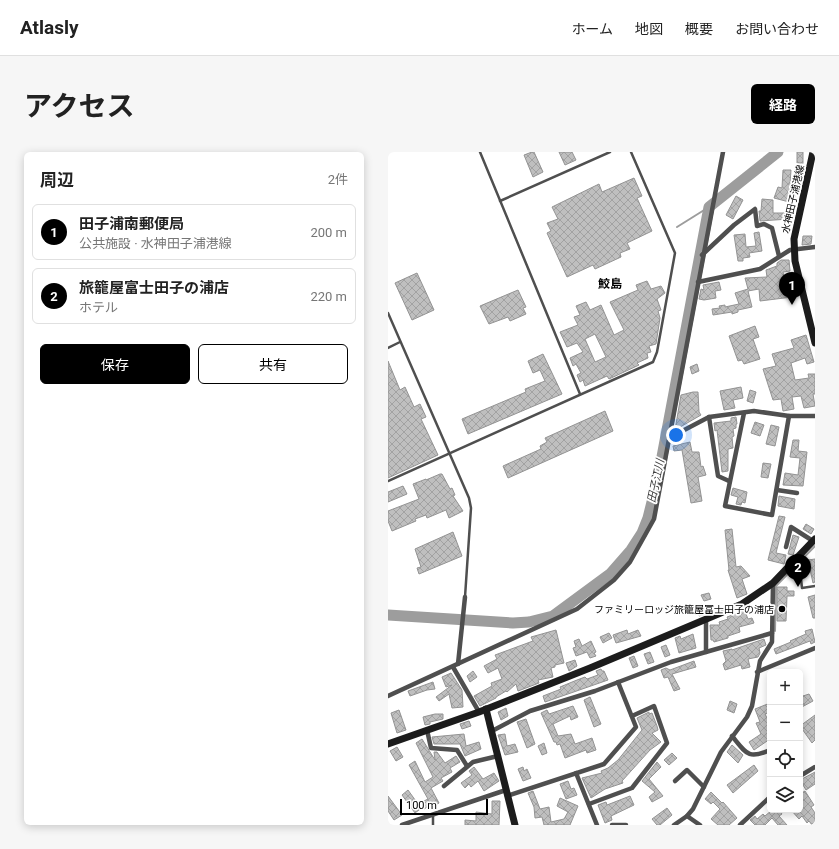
<!DOCTYPE html>
<html lang="ja">
<head>
<meta charset="utf-8">
<style>
  :root { --surface:#fff; --page:#f6f6f6; --text:#222; --muted:#767676; --line:#e0e0e0; --accent:#000 }
  body { margin:0; font-family:Roboto,"Noto Sans JP",sans-serif; background:var(--page); color:var(--text) }
  .controls { position:absolute; right:12px; bottom:12px; display:grid; overflow:hidden; border-radius:6px; box-shadow:0 2px 10px #0003 }
  .controls button { width:36px; height:36px; display:grid; place-items:center; padding:0; border:0; border-bottom:1px solid var(--line); background:var(--surface); color:var(--text); font:20px sans-serif }
  .scale { position:absolute; left:12px; bottom:10px; width:88px; box-sizing:border-box; padding-left:4px; border:2px solid #000; border-top:0; font-size:11px; line-height:14px; white-space:nowrap; color:#000; -webkit-text-stroke:3px #fff; paint-order:stroke }
  .you { position:absolute; left:288px; top:283px; width:14px; height:14px; margin:-10px; border:3px solid #fff; border-radius:50%; background:#1a73e8; box-shadow:0 0 0 6px #1a73e833 }
  .badge { display:grid; place-items:center; width:26px; height:26px; border-radius:50%; background:var(--accent); color:#fff; font-size:13px; font-weight:700 }
  .pin { position:absolute; translate:-50% -33px; filter:drop-shadow(0 1px 2px #0008) }
  .pin::after { content:''; position:absolute; top:21px; width:14px; height:12px; background:inherit; clip-path:polygon(0 0,100% 0,50% 100%) }
  .list { margin:0; padding:0; list-style:none }
  h2 { display:flex; justify-content:space-between; align-items:center; height:52px; margin:0; padding:0 16px; font-size:17px }
  h2 small { font-size:13px; font-weight:400; color:var(--muted) }
  .list li { display:grid; grid-template-columns:26px 1fr auto; gap:12px; align-items:center; box-sizing:border-box; height:56px; margin:0 8px 8px; padding:0 8px; border:1px solid var(--line); border-radius:6px }
  .list b { display:block; font-size:15px; white-space:nowrap }
  .list p { margin:0; font-size:13px; white-space:nowrap; color:var(--muted) }
  .list em { font-size:13px; font-style:normal; color:var(--muted) }
  .actions { display:flex; gap:8px; padding:12px 16px }
  .actions a { flex:1; padding:9px 0; border:1px solid var(--accent); border-radius:6px; text-align:center; font-size:14px; color:var(--accent) }
  .actions .main { background:var(--accent); color:#fff }
  .icon { flex:none; width:22px; height:22px; fill:none; stroke:currentColor; stroke-width:2; stroke-linecap:round; stroke-linejoin:round }
  .map { position:relative; flex:none; width:427px; height:673px; overflow:hidden; border-radius:6px }
  header { display:flex; align-items:center; gap:24px; box-sizing:border-box; height:56px; padding:0 20px; background:var(--surface); border-bottom:1px solid var(--line) }
  header strong { font-size:19px }
  nav { display:flex; gap:22px; margin-inline-start:auto; font-size:14px }
  .intro { display:flex; align-items:center; justify-content:space-between; box-sizing:border-box; height:96px; padding:0 24px }
  h1 { margin:0; font-size:28px }
  .button { padding:10px 18px; border-radius:6px; background:var(--accent); color:#fff; font-size:14px; font-weight:700 }
  main { display:flex; gap:24px; padding:0 24px }
  aside { flex:1; background:var(--surface); border-radius:6px; box-shadow:0 2px 10px #0003 }
  .map>svg:first-child { display:block }
  .lines { fill:none; stroke-linecap:round; stroke-linejoin:round }
  .stream { stroke:#9d9d9d; stroke-width:2 }
  .river { stroke:#9d9d9d; stroke-width:11 }
  .building { fill:url(#building-cross-hatch); stroke:#939393; fill-rule:evenodd }
  .lane { stroke:#4f4f4f; stroke-width:2.5 }
  .street { stroke:#4f4f4f; stroke-width:4.5 }
  .secondary { stroke:#1c1c1c; stroke-width:7 }
  .poi-dot { fill:#000; stroke:#fff; stroke-width:1.5 }
  .labels { text-anchor:middle; dominant-baseline:central; stroke-width:3.5; stroke-linejoin:round; paint-order:stroke }
  .street-label { font-size:10px; fill:#000; stroke:#fff }
  .poi-label { font-size:10px; fill:#000; stroke:#fff; text-anchor:end }
  .water-label { font-size:11px; font-style:italic; fill:#3e3e3e; stroke:#fff }
  .quarter-label { font-size:12px; font-weight:bold; fill:#000; stroke:#fff }
</style>
</head>
<body>
<header>
<strong>Atlasly</strong>
<nav><a>ホーム</a><a>地図</a><a>概要</a><a>お問い合わせ</a></nav>
</header>
<div class="intro"><h1>アクセス</h1><a class="button">経路</a></div>
<main>
<aside>
<h2>周辺<small>2件</small></h2>
<ul class="list">
<li><span class="badge">1</span><div><b>田子浦南郵便局</b><p>公共施設 · 水神田子浦港線</p></div><em>200 m</em></li>
<li><span class="badge">2</span><div><b>旅籠屋富士田子の浦店</b><p>ホテル</p></div><em>220 m</em></li>
</ul>
<div class="actions"><a class="main">保存</a><a>共有</a></div>
</aside>
<div class="map">
<svg width="427" height="673" viewBox="0 0 427 673">
  <defs>
    <pattern id="building-cross-hatch" width="8" height="8" patternUnits="userSpaceOnUse"><rect width="8" height="8" fill="#bfbfbf"/><path d="M0 0l8 8M0 8l8-8" fill="none" stroke="#a2a2a2"/></pattern>
  </defs>
  <rect width="100%" height="100%" fill="#fff"/>
  <g class="lines">
    <g class="stream">
      <polyline points="289,75 321,55"/>
      <polyline points="387,479 388,434 427,394"/>
    </g>
    <polyline class="river" points="0,463 125,471 141,470 165,464 222,422 243,398 254,381 260,366 270,326 321,55 390,0"/>
  </g>
  <g class="building">
    <polygon points="144,0 146,0 155,20 145,25 136,3"/>
    <polygon points="171,0 184,0 188,8 177,13"/>
    <rect x="409" y="0" width="6" height="11"/>
    <polygon points="395,18 403,18 402,33 410,35 405,51 386,46 390,35 394,36"/>
    <polygon points="246,26 254,44 249,46 264,79 239,91 242,97 232,101 233,105 207,117 205,113 179,125 159,81 163,79 159,71 170,67 164,55 211,32 214,40"/>
    <polygon points="348,44 355,48 345,67 338,63"/>
    <polygon points="374,47 385,48 385,61 401,61 401,67 372,69 371,59 373,59"/>
    <polygon points="371,80 374,99 361,101 362,105 355,106 355,109 350,109 346,83 357,82 358,95 368,94 366,81"/>
    <polygon points="415,84 424,84 423,92 414,93"/>
    <polygon points="393,108 401,108 402,119 395,120 397,132 398,135 403,135 404,145 372,149 371,137 360,139 364,155 350,158 350,160 344,162 344,160 325,163 324,157 332,156 331,154 337,153 337,155 351,152 347,141 360,137 357,126 379,125 378,118 389,114 389,111"/>
    <polygon points="29,121 46,158 24,168 7,131"/>
    <path d="M259,129L263,137L273,134L277,141L269,147L273,158L270,159L272,166L268,192L261,194L263,200L259,201L260,206L249,211L251,213L221,227L219,224L197,234L195,228L192,230L189,223L193,221L188,212L185,214L182,206L195,200L189,191L179,195L172,180L190,173L186,165L192,163L188,154L198,150L202,158L213,153L226,183L236,178L222,150L250,138L248,133ZM207,182L218,205L207,210L197,187Z"/>
    <polygon points="331,130 333,138 327,139 328,146 316,148 311,147 313,137 316,138 315,133"/>
    <polygon points="130,138 138,155 135,156 138,162 122,169 120,165 101,172 92,154"/>
    <polygon points="367,174 371,185 365,187 372,207 356,212 354,208 350,209 341,184"/>
    <polygon points="418,183 426,210 419,212 417,206 403,211 407,228 421,226 420,222 427,222 427,242 425,242 427,254 416,256 413,244 404,245 406,257 395,259 393,247 385,248 375,217 388,214 384,202 406,196 403,188"/>
    <polygon points="155,202 174,242 80,282 74,267 138,240 137,237 157,229 152,218 145,221 140,209"/>
    <polygon points="0,209 12,238 17,235 26,255 32,252 38,265 33,267 50,303 0,326"/>
    <polygon points="309,212 311,219 304,222 302,215"/>
    <polygon points="353,235 355,246 345,248 347,256 336,258 332,239"/>
    <polygon points="362,238 368,240 365,251 359,249"/>
    <polygon points="305,240 310,240 311,260 313,263 287,278 293,243"/>
    <polygon points="217,259 225,279 120,326 115,314 153,297 152,294 159,290 157,286"/>
    <polygon points="348,265 349,272 348,272 348,276 345,277 346,284 344,285 345,296 340,297 340,319 334,320 329,278 327,279 326,271 343,269 343,266"/>
    <polygon points="367,270 376,273 372,284 363,281"/>
    <polygon points="383,273 391,275 387,294 378,292"/>
    <polygon points="405,288 411,288 410,299 419,300 415,334 395,333 397,321 410,323 412,306 402,305"/>
    <polygon points="302,290 304,300 311,300 313,315 315,314 318,323 310,325 314,349 303,351 294,298 286,299 285,294"/>
    <polygon points="375,311 383,312 380,326 373,325"/>
    <polygon points="52,322 54,322 62,337 64,336 67,343 65,344 75,359 61,366 58,358 39,366 38,363 27,367 28,369 4,379 0,369 0,359 31,347 25,332 38,327 38,328"/>
    <polygon points="15,334 19,342 0,350 0,340"/>
    <polygon points="345,336 359,340 357,351 354,350 353,353 348,352 350,345 343,343"/>
    <polygon points="391,344 407,347 406,357 390,354"/>
    <polygon points="391,364 397,365 388,401 398,403 396,412 380,408"/>
    <polygon points="418,372 426,377 423,382 415,377"/>
    <polygon points="344,377 348,415 353,414 362,424 354,427 359,442 349,446 340,418 341,418 337,378"/>
    <polygon points="65,380 74,404 31,422 29,416 33,415 27,397"/>
    <polygon points="405,383 411,385 405,403 400,402"/>
    <polygon points="427,407 427,430 425,431 420,408"/>
    <polygon points="389,435 399,435 399,439 406,439 406,444 399,444 398,469 389,469"/>
    <polygon points="321,441 323,447 316,449 313,443"/>
    <polygon points="427,443 427,466 425,466 420,445"/>
    <polygon points="314,452 318,462 311,464 308,454"/>
    <polygon points="356,457 360,467 364,466 366,471 351,475 352,480 340,484 340,486 326,490 325,488 323,488 322,473 332,473 331,470 340,467 339,465 350,461 350,459"/>
    <polygon points="424,477 427,490 423,492 422,489 388,502 386,497 403,490 402,489 418,482 417,479"/>
    <polygon points="168,478 176,511 167,513 167,515 163,516 165,525 150,528 151,531 130,539 128,532 119,540 118,539 108,545 108,546 92,554 86,544 104,534 103,531 114,527 110,516 100,521 96,514 109,507 107,503 145,489 143,485"/>
    <polygon points="239,478 240,482 250,478 253,484 228,491 225,483"/>
    <polygon points="221,481 224,486 215,491 212,485"/>
    <polygon points="305,482 308,496 291,501 287,486 292,484 293,487"/>
    <polygon points="191,487 194,494 203,489 208,500 206,501 208,504 202,506 199,500 188,504 185,496 188,495 186,489"/>
    <polygon points="376,487 378,493 371,496 372,501 370,505 360,507 362,515 354,517 353,513 337,518 335,512 338,509 335,499 344,497 344,498"/>
    <polygon points="278,493 282,503 277,505 273,495"/>
    <polygon points="262,500 266,510 260,512 256,502"/>
    <polygon points="246,504 250,514 245,516 241,506"/>
    <polygon points="187,508 189,514 181,519 178,511"/>
    <polygon points="306,509 308,515 284,522 292,537 286,539 280,525 276,526 273,518 278,516 282,518"/>
    <polygon points="213,517 214,519 216,519 220,528 157,550 155,544 173,537 172,535 189,528 197,525 199,527 210,523 208,519"/>
    <polygon points="85,519 89,525 82,530 79,524"/>
    <polygon points="63,521 74,538 75,555 64,556 61,542 51,549 48,545 64,533 58,535 54,525"/>
    <polygon points="45,530 47,537 39,538 22,544 20,539"/>
    <polygon points="412,538 415,544 421,542 425,549 412,556"/>
    <polygon points="202,545 213,572 206,575 196,548"/>
    <polygon points="342,549 349,552 346,561 339,558"/>
    <polygon points="382,551 382,560 377,562 382,572 382,587 366,598 361,590 373,582 368,571 372,570 367,557"/>
    <polygon points="185,554 190,565 183,568 182,564 165,572 170,584 183,582 187,592 204,586 208,598 199,601 198,598 177,606 172,592 169,593 168,590 166,590 153,561 159,558 161,562"/>
    <polygon points="118,556 120,564 113,568 110,560"/>
    <polygon points="11,558 18,578 9,581 3,561"/>
    <polygon points="261,560 261,562 264,561 269,574 270,578 264,581 273,590 262,598 234,629 235,631 217,637 203,646 194,626 214,621 213,619 220,616 230,608 254,578 249,566"/>
    <polygon points="47,562 55,562 55,567 42,570 42,572 37,573 35,565"/>
    <polygon points="427,563 427,588 424,591 412,574"/>
    <polygon points="138,567 147,592 139,596 129,570"/>
    <polygon points="81,569 83,574 74,577 72,572"/>
    <polygon points="76,582 78,594 91,590 93,597 77,604 72,592 46,592 44,585"/>
    <polygon points="117,582 119,594 127,592 130,600 117,603 110,583"/>
    <polygon points="34,587 47,608 46,600 49,600 57,611 68,604 72,610 62,616 64,620 53,626 55,629 43,636 51,651 46,654 44,652 36,657 35,655 27,661 14,643 20,638 30,652 40,647 21,613 27,609 37,630 45,625 28,591"/>
    <polygon points="156,591 159,601 154,603 150,594"/>
    <polygon points="344,593 355,603 350,611 339,600"/>
    <polygon points="9,595 15,605 8,609 2,599"/>
    <polygon points="284,601 289,606 281,613 276,608"/>
    <polygon points="269,610 273,615 261,627 275,644 264,650 261,645 267,640 254,629"/>
    <polygon points="366,613 370,619 345,641 339,633"/>
    <polygon points="86,615 95,627 106,621 111,629 96,639 90,629 83,635 81,632 77,636 73,631 84,623 81,619"/>
    <polygon points="135,615 136,619 139,617 143,626 135,629 130,617"/>
    <polygon points="427,620 427,632 418,638 412,628"/>
    <polygon points="180,629 183,637 186,636 189,643 178,647 172,632"/>
    <polygon points="145,639 152,657 161,655 163,670 176,667 180,660 169,654 172,646 190,654 182,673 156,673 154,665 147,666 146,655 140,641"/>
    <polygon points="417,639 426,653 423,655 427,661 427,673 424,673 421,669 419,671 414,664 411,667 403,658 412,658 412,642"/>
    <polygon points="323,640 334,651 335,650 349,666 341,673 330,673 323,667 332,657 325,650 323,652 317,647"/>
    <polygon points="0,644 14,663 6,668 0,659"/>
    <polygon points="242,644 246,653 223,664 224,668 217,671 210,653 218,650 219,653"/>
    <polygon points="104,649 112,649 111,673 77,673 77,668 88,669 88,660 104,662"/>
    <polygon points="279,656 284,663 272,673 269,673 264,667"/>
    <polygon points="384,658 391,658 394,662 391,664 399,673 390,673 384,666 377,673 367,673 362,668 367,664 369,667 375,662 377,664"/>
  </g>
  <g class="lines">
    <g class="lane">
      <polyline points="92,0 192,242"/>
      <polyline points="112,49 222,0"/>
      <polyline points="0,161 81,346 83,356 77,445"/>
      <polyline points="0,196 12,190"/>
      <polyline points="0,329 265,210 269,200 287,101 243,0"/>
      <polyline points="405,412 412,418 414,436 427,434"/>
      <polyline points="45,673 45,663"/>
    </g>
    <g class="street">
      <polyline points="314,103 346,73 367,57 369,74 376,72 384,76 391,104"/>
      <polyline points="310,130 372,117 402,98 427,95"/>
      <polyline points="356,261 337,354 384,363 401,264"/>
      <polyline points="321,265 330,324 341,329"/>
      <polyline points="281,286 321,265 366,259 401,264 427,264"/>
      <polyline points="389,338 409,341"/>
      <polyline points="398,395 403,375 425,389"/>
      <polyline points="318,500 318,468"/>
      <polyline points="70,512 77,445"/>
      <polyline points="65,515 91,560"/>
      <polyline points="369,520 427,496"/>
      <polyline points="0,544 189,457 226,428 242,410 266,367 335,0"/>
      <polyline points="39,578 43,596 69,598 79,614"/>
      <polyline points="104,579 142,559 207,539 283,510 384,481"/>
      <path d="M344,584C358,601 360,608 382,598"/>
      <polyline points="188,621 209,673"/>
      <polyline points="412,624 427,615"/>
      <polyline points="287,629 299,618 316,635"/>
      <polyline points="56,634 85,610 110,604"/>
      <polyline points="119,644 216,612 248,575 230,530"/>
      <polyline points="201,652 244,636 279,591 266,554 244,564"/>
      <polyline points="299,664 312,673"/>
      <polyline points="14,673 118,638"/>
      <polyline points="224,673 238,673"/>
      <polyline points="286,673 299,664 305,657 333,600 359,565 364,554 372,509 384,490 385,431"/>
      <polyline points="352,673 382,645"/>
    </g>
    <g class="secondary">
      <polyline points="425,0 406,87 407,109 427,191"/>
      <polyline points="98,557 127,673"/>
      <polyline points="0,592 91,560 202,516 354,452 385,431 427,387"/>
    </g>
  </g>
  <circle class="poi-dot" cx="394" cy="457" r="4"/>
  <g class="labels">
    <g class="street-label">
      <text transform="translate(405 47) rotate(-77)">水神田子浦港線</text>
    </g>
    <g class="poi-label">
      <text x="386" y="457">ファミリーロッジ旅籠屋富士田子の浦店</text>
    </g>
    <g class="water-label">
      <text transform="translate(268 329) rotate(-78)">田子江川</text>
    </g>
    <g class="quarter-label">
      <text x="222" y="132">鮫島</text>
    </g>
  </g>
</svg>
<div class="controls">
<button>+</button>
<button>−</button>
<button><svg class="icon" aria-label="locate" viewBox="0 0 24 24"><circle cx="12" cy="12" r="6"/><path d="M12 2v4M12 18v4M2 12h4M18 12h4"/></svg></button>
<button><svg class="icon" aria-label="layers" viewBox="0 0 24 24"><path d="M12 4l9 5-9 5-9-5zM3 14l9 5 9-5"/></svg></button>
</div>
<div class="scale">100 m</div>
<div class="you"></div>
<div class="pin badge" style="left:404px;top:153px">1</div>
<div class="pin badge" style="left:410px;top:435px">2</div>
</div>
</main>
</body>
</html>
